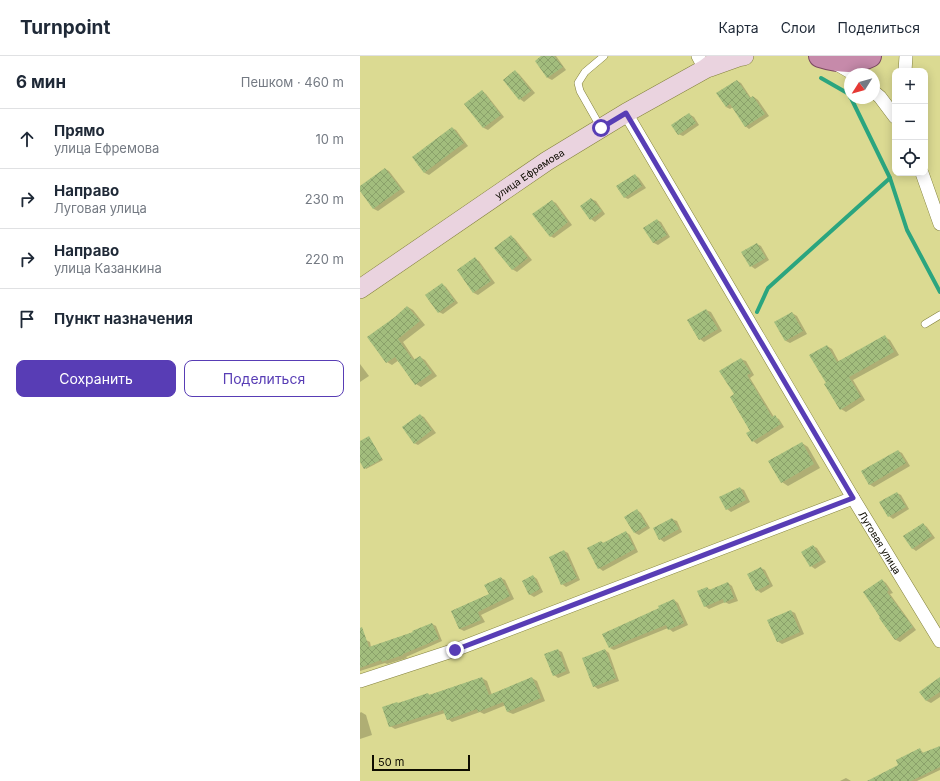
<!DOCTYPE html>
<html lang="ru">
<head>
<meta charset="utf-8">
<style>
  :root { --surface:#fff; --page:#f6f6f7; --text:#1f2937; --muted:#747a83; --line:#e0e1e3; --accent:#583db5 }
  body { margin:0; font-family:Inter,sans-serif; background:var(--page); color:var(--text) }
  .controls { position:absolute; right:12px; top:12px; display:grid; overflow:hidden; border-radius:8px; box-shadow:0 2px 10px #0003 }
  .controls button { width:36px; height:36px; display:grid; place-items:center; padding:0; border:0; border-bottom:1px solid var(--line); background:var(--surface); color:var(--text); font:20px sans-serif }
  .compass { position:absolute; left:484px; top:12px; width:36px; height:36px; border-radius:50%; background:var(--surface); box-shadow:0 2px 10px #0003; rotate:233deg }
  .scale { position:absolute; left:12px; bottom:10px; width:98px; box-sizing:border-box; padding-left:4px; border:2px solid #0e0c00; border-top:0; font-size:11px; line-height:14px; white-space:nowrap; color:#0e0c00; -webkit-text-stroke:3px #dbda92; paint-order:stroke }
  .stop { position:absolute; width:12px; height:12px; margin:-9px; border:3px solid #583db5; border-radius:50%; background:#fff }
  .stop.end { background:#583db5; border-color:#fff; box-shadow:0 1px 4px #0008 }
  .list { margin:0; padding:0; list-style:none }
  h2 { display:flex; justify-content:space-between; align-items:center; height:52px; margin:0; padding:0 16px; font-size:17px }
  h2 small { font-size:13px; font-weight:400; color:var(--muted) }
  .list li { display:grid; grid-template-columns:26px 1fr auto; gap:12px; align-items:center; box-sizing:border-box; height:60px; padding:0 16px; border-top:1px solid var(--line) }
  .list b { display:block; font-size:15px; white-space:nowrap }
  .list p { margin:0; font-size:13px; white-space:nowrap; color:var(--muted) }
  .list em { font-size:13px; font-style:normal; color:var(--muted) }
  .actions { display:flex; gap:8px; padding:12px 16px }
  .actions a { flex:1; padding:9px 0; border:1px solid var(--accent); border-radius:8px; text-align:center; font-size:14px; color:var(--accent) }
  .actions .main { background:var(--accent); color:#fff }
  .icon { flex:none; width:22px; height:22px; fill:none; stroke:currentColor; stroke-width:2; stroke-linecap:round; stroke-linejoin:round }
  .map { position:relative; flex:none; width:580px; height:725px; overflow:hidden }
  header { display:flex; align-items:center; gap:24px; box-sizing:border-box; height:56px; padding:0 20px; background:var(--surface); border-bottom:1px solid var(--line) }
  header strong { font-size:19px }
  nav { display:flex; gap:22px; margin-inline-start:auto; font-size:14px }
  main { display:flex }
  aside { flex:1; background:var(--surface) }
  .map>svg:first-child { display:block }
  .shadow { fill:#0003 }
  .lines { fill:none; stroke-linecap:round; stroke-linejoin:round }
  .stream { stroke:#2ba57f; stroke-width:4 }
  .building { fill:url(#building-cross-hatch) }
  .service-casing { stroke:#83813c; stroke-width:8 }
  .minor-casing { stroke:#83813c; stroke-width:14 }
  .secondary-casing { stroke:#83813c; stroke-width:20 }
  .trunk-casing { stroke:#7c4a61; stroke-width:24 }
  .service { stroke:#fff; stroke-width:7 }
  .minor { stroke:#fff; stroke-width:13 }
  .secondary { stroke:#ead3df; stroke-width:19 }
  .trunk { stroke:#c68aaa; stroke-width:22 }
  .route { stroke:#583db5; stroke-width:5 }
  .labels { text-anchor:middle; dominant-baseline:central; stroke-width:3; stroke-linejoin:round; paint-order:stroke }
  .street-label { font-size:10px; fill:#0e0c00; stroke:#dbda92 }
</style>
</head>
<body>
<header>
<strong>Turnpoint</strong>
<nav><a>Карта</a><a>Слои</a><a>Поделиться</a></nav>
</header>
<main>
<aside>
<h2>6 мин<small>Пешком · 460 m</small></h2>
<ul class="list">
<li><svg class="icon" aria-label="ahead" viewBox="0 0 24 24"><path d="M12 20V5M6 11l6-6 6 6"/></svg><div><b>Прямо</b><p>улица Ефремова</p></div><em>10 m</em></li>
<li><svg class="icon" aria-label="right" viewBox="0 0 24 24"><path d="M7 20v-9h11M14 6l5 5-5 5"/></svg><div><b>Направо</b><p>Луговая улица</p></div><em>230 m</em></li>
<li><svg class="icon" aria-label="right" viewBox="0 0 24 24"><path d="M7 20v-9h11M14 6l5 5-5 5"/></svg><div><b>Направо</b><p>улица Казанкина</p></div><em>220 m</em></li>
<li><svg class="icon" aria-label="arrive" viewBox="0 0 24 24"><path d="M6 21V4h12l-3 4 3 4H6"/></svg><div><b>Пункт назначения</b></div></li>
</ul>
<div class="actions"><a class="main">Сохранить</a><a>Поделиться</a></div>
</aside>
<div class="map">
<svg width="580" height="725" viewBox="0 0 580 725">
  <defs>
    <pattern id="building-cross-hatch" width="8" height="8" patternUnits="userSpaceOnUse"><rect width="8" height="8" fill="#a2bd7d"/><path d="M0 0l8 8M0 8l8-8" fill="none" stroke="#8aa16a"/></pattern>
  </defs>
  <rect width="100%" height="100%" fill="#dbda92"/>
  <g class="shadow">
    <polygon points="182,0 196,0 206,14 192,24 188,22 176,5"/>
    <polygon points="155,15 159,18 175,37 164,46 160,43 144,24"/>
    <polygon points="377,25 381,27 391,42 394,41 398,44 409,60 389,73 385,70 373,51 370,53 366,51"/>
    <polygon points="122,35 126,38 144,61 128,74 124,72 106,48"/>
    <polygon points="329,58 334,61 339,69 323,80 318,78"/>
    <polygon points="92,72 96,74 108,90 69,119 65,117 53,101"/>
    <polygon points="25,113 29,115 45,136 18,155 14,153 0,134 0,132"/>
    <polygon points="275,119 279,122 286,132 268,143 264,141"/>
    <polygon points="231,143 236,145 245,158 235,166 231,163"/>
    <polygon points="192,145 196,147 212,169 194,182 190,180"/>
    <polygon points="297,164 301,166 310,181 298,189 294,187 284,172"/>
    <polygon points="151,180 155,183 172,204 157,216 152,213"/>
    <polygon points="397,188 401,190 409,204 395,213 391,210"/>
    <polygon points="115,203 119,205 135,227 118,239 114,237 98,214"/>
    <polygon points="82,228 86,231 98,247 83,258 79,256"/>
    <polygon points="48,251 53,254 65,269 43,286 55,304 60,301 65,304 77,320 61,331 56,328 39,304 32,309 27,306"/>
    <polygon points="346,254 351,256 362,275 344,286 340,283 329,265"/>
    <polygon points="432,257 437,260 447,278 430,287 426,285 416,267"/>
    <polygon points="525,281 530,284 539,299 493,324 505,344 486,356 481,353 467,290 472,293 479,306"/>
    <polygon points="381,303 386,305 394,319 390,322 414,361 419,363 424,371 397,388 393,385 388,378 392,375 375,339"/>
    <polygon points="0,308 9,320 0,326"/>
    <polygon points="60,359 64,361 76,377 58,389 54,387"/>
    <polygon points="9,381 23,404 6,413 0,404 0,386"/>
    <polygon points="442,387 448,391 460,412 428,430 422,426"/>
    <polygon points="538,395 542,397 550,410 514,431 509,428"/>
    <polygon points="380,432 384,434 390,446 371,456 367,453"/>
    <polygon points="537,437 541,439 549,453 533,463 529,460"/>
    <polygon points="277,454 281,457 290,472 279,479 275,477"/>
    <polygon points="312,463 317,465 322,476 304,486 300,483 294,473"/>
    <polygon points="563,468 567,471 575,482 556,495 552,492"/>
    <polygon points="266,476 270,479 278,496 243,515 239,512 241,486 244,487"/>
    <polygon points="453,490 457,492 466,506 455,513 451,510"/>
    <polygon points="204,495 208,497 220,524 206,531 202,528"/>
    <polygon points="401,512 405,514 413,530 401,537 397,534"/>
    <polygon points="173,520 177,523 183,536 174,541 169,538"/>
    <polygon points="141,522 145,524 154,543 121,559 125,566 104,575 100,573 92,555 130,538"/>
    <polygon points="522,524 526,527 533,537 530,538 556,574 540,586 536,584 520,562"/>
    <polygon points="368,527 372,530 378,545 369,548 365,546 349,553 345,550 347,532 351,534"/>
    <polygon points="314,544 318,547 328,569 313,576 308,572 254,594 250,592 300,553"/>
    <polygon points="431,555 435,557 444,578 422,588 417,585"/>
    <polygon points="72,568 76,570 82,585 46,601 47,602 27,608 25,607 0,615 0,586 6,584 10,586 11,591 54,577"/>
    <polygon points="198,594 202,596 210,617 198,622 194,619"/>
    <polygon points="245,594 249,597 259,625 238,633 234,630"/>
    <polygon points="122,622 127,625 132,639 172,622 177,625 185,645 153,658 148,656 146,649 124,658 120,656 92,666 88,663 85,657 35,673 30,670 40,648 68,638 70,639"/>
    <polygon points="580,623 580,641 571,647 567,645 561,636"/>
    <polygon points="1,656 6,659 12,679 0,683 0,657"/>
    <polygon points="580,691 580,714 557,725 523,725 540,709 560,693 564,698"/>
    <polygon points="486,722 491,725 480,725"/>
  </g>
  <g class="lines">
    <g class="stream">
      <polyline points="461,22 489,38 490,41"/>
      <polyline points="491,42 530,122 547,174 580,236"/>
      <polyline points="397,256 408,232 530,122"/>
    </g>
  </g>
  <g class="building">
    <polygon points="181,0 194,0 203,11 187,22 175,5"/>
    <polygon points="155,14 171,35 159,44 143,24"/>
    <polygon points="377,24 390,42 393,40 405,58 385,71 370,48 366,51 356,37"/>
    <polygon points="122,34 141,59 123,72 104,48"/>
    <polygon points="329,57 336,67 318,79 311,69"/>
    <polygon points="92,71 104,87 64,117 52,101"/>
    <polygon points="25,112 41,133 13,153 0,135 0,130"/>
    <polygon points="275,118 282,130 264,142 256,130"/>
    <polygon points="231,142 242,155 230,164 220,150"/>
    <polygon points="192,144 208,166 190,181 172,158"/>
    <polygon points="297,163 307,179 293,187 283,172"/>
    <polygon points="151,179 168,202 152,214 134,192"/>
    <polygon points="397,187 406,202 390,211 381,196"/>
    <polygon points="115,201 131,225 113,237 97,214"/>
    <polygon points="82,227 95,245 78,257 65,239"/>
    <polygon points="47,250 60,265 38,283 53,304 60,300 72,317 55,329 35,301 26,307 7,281 35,261"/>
    <polygon points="346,253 358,273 339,284 327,264"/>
    <polygon points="432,256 443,275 425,285 414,266"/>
    <polygon points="525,279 534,296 489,321 501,341 480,354 464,328 466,327 449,299 467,289 477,306"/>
    <polygon points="381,302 391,317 387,319 412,361 415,359 421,368 392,386 386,377 390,375 370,341 374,338 359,315"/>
    <polygon points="60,358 72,374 54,388 42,371"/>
    <polygon points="9,380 22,403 4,413 0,406 0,385"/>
    <polygon points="442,386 454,408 421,427 408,405"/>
    <polygon points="538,394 546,407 509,429 501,415"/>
    <polygon points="380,431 386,444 366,454 359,441"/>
    <polygon points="537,436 546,451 528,461 519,446"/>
    <polygon points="277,453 287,470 274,477 264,461"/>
    <polygon points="312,462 319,473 299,484 293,472"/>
    <polygon points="563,467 572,480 552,493 543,480"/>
    <polygon points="266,475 275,493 238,513 227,492 241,485 243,487"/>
    <polygon points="453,489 462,504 450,511 441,496"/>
    <polygon points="204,494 217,522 201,529 189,501"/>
    <polygon points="401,511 410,528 396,535 387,518"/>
    <polygon points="173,519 180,533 169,539 162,525"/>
    <polygon points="141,521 150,540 118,556 121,564 99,573 91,555 129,538 124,529"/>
    <polygon points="522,523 529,534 527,536 553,571 535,584 519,562 520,561 503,536"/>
    <polygon points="368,526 374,542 364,547 363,543 344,551 337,535 347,531 349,534"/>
    <polygon points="314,543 324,567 308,574 306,569 249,592 242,578 299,552 298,550"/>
    <polygon points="431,554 440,576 417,586 407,564"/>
    <polygon points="72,567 79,583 43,598 43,599 22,606 21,604 0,612 0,572 2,571 9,591 53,576 52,575"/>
    <polygon points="198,593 206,615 193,620 184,598"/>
    <polygon points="245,593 256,622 233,631 222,602"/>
    <polygon points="122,621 129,639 172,621 181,642 147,656 143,646 118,656 117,653 87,664 83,654 29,671 22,651 37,646 38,647 68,637 69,639"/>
    <polygon points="580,621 580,636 566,645 559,636"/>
    <polygon points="580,690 580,711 551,725 507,725 538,709 536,704 560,692 562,697"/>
  </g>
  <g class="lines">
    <g class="service-casing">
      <g id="service">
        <polyline points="241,72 220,35 218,27 225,16 244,0"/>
        <polyline points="565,268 580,259"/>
      </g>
    </g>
    <g class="minor-casing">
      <g id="minor">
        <polyline points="338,0 345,13"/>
        <polyline points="475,7 494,18"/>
        <polyline points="545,15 546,0"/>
        <polyline points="514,36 520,41 535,61"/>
        <path id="s1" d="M266,57L493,442L580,585"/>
        <polyline points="562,117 580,168"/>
        <polyline points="0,625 95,594 493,442"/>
      </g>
    </g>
    <g class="secondary-casing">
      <g id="secondary">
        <polyline points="350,11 378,1 384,0"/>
        <path id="s2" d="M0,233L187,105L266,57L345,13L362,0"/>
      </g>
    </g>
    <g class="trunk-casing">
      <path id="trunk" d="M460,0C476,5 495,8 510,0"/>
    </g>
    <use href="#service" class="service"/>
    <use href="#minor" class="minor"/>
    <use href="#secondary" class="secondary"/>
    <use href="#trunk" class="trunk"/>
  </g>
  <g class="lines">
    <polyline class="route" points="95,594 493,442 266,57 241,72"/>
  </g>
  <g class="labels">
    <g class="street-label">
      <text stroke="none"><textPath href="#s2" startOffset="205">улица Ефремова</textPath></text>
      <text stroke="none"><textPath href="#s1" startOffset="499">Луговая улица</textPath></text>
    </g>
  </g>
</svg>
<div class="controls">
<button>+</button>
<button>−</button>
<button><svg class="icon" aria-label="locate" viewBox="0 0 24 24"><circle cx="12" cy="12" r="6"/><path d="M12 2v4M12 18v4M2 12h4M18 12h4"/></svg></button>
</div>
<svg class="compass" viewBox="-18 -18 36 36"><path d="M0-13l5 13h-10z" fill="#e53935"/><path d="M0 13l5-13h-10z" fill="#747a83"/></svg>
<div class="scale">50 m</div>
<div class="stop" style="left:241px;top:72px"></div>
<div class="stop end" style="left:95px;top:594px"></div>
</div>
</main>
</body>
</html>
